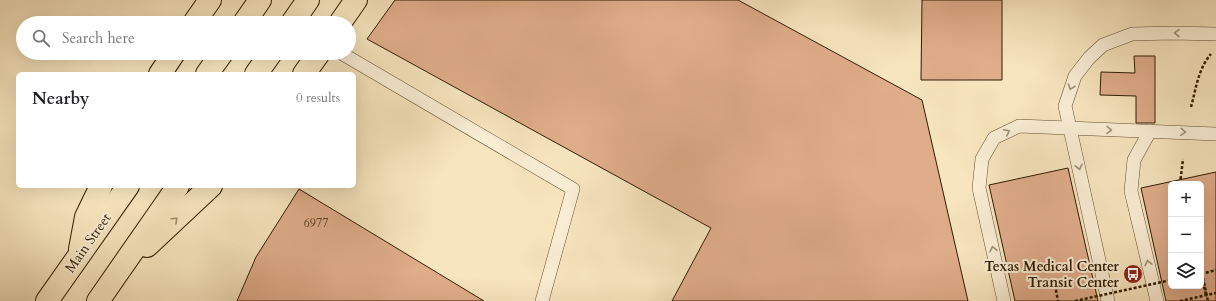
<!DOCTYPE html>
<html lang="en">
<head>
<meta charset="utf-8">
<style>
  :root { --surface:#fff; --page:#f2f2f2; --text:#202124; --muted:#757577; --line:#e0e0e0 }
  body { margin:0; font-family:Cardo,serif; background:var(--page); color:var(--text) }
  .controls { position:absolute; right:12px; bottom:12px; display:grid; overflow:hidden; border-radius:6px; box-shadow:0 4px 16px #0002 }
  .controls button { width:36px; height:36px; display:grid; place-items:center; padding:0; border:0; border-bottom:1px solid var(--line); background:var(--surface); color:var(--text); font:20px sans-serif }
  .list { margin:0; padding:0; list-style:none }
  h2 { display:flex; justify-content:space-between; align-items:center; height:52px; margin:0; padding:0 16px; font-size:17px }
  h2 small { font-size:13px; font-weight:400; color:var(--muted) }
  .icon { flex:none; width:22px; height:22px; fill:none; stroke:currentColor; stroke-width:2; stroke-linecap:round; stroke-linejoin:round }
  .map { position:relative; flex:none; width:1216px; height:301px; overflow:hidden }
  .search { position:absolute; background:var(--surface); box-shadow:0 4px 16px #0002; left:16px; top:16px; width:340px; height:44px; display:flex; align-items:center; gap:10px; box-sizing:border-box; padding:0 14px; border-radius:22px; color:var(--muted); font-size:15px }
  .panel { position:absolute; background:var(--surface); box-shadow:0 4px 16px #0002; left:16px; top:72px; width:340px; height:116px; border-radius:6px }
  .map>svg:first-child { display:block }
  .building { fill:#e0ad8b; stroke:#301c00; fill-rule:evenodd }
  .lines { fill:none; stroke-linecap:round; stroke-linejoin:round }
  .lane-casing { stroke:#624e30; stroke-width:14 }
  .primary-casing { stroke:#301c00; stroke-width:24 }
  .path { stroke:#301c00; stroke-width:2.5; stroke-dasharray:3 2; stroke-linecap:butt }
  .lane { stroke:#faeed5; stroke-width:13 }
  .primary { stroke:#f7e5be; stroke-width:22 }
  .path-bridge { stroke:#301c00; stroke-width:2.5; stroke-dasharray:3 2; stroke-linecap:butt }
  .oneway { stroke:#9f9075 }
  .oneway2 { stroke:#9d8b68 }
  .labels { text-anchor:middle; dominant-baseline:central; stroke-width:4; stroke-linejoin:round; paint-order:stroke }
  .number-label { font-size:12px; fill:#5c4023 }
  .street-label { font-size:14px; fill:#301c00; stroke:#faeed5 }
  .poi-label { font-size:14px; font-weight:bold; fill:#301c00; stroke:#faeed5; text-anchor:end }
</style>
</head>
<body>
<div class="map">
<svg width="1216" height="301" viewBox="0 0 1216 301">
  <rect width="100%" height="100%" fill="#f7e5be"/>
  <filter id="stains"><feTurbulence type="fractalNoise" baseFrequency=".005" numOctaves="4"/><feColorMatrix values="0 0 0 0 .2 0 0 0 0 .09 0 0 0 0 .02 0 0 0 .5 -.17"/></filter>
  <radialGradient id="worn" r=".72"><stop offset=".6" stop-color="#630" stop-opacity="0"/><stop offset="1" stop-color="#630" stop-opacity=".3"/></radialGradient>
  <g class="building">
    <polygon points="395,0 738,0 922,100 968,301 672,301 711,228 367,39"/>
    <polygon points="922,0 1002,0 1002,80 921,80"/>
    <polygon points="1134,56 1155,56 1155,123 1136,123 1136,96 1100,95 1101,72 1135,73"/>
    <polygon points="1068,168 1098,301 1015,301 989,185"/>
    <path d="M1216,172V301H1166L1141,188ZM1171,184H1201V286H1171Z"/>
    <polygon points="299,189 484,301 237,301 256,257"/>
  </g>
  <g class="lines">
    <g class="lane-casing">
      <g id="lane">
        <polyline points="341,53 573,189 542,301"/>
        <polyline points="1150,131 1134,160 1131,191 1157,301"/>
        <polyline points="1004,301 979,188 982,159 994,138 1019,126 1216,134"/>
        <polyline points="1108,301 1065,106 1075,76 1089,58 1103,45 1132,34 1173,33 1216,34"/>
      </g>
    </g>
    <g class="primary-casing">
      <g id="primary">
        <polyline points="194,23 210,0"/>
        <polyline points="244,23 260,0"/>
        <polyline points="292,23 308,0"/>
        <polyline points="340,23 356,0"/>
        <polyline points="160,74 174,53"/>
        <polyline points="207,74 222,53"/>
        <polyline points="256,74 271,53"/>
        <polyline points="304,74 319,53"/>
        <polyline points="147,246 211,186"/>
        <polyline points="80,249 86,217 101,186"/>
        <polyline points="47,301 128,186"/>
        <polyline points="98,301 178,186"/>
      </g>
    </g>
    <g class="path">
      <path d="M1191,107C1196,89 1198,69 1211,54"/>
      <polyline points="1180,184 1183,159"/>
      <polyline points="1201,272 1206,295"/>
      <polyline points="1054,280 1058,301"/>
      <polyline points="1180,301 1216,293"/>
    </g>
    <use href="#lane" class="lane"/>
    <use href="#primary" class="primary"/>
    <g class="path-bridge">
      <polyline points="1202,273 1208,301"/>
      <polyline points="1201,274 1216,270"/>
      <polyline points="1075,301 1171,280"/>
    </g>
  </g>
  <defs><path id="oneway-chevron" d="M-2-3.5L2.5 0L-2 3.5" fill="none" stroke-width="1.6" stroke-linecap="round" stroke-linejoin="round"/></defs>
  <g class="oneway">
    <use href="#oneway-chevron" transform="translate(1177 33) rotate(-179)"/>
    <use href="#oneway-chevron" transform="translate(1071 87) rotate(109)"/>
    <use href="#oneway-chevron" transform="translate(1109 130) rotate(1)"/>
    <use href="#oneway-chevron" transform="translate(1007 132) rotate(-27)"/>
    <use href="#oneway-chevron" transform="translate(1183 132) rotate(3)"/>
    <use href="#oneway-chevron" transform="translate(1079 167) rotate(78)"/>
    <use href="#oneway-chevron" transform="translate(993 249) rotate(-103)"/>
    <use href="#oneway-chevron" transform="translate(1148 263) rotate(-103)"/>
  </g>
  <use class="oneway2" href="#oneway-chevron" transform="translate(175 220) rotate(-43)"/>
  <defs>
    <g id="bus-disc" transform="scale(1)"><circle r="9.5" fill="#8f2418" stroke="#faeed5"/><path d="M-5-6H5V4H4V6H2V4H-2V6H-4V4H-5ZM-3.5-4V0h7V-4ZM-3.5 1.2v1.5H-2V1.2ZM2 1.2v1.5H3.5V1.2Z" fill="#fff"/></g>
  </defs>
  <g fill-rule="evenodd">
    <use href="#bus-disc" x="1133" y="274"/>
  </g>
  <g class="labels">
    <g class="number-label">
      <text x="316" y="223">6977</text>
    </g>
    <g class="street-label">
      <text transform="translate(88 243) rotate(-55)">Main Street</text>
    </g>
    <g class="poi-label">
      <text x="1119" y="266">Texas Medical Center<tspan x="1119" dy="16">Transit Center</tspan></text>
    </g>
  </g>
  <rect width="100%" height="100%" filter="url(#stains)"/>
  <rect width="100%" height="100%" fill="url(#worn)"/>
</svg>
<div class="controls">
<button>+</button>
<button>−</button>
<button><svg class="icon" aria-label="layers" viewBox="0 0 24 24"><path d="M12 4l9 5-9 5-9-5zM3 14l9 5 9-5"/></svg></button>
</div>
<div class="search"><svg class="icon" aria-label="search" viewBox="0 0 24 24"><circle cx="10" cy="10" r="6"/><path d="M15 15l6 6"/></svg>Search here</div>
<section class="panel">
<h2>Nearby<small>0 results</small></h2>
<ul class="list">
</ul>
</section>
</div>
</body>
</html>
